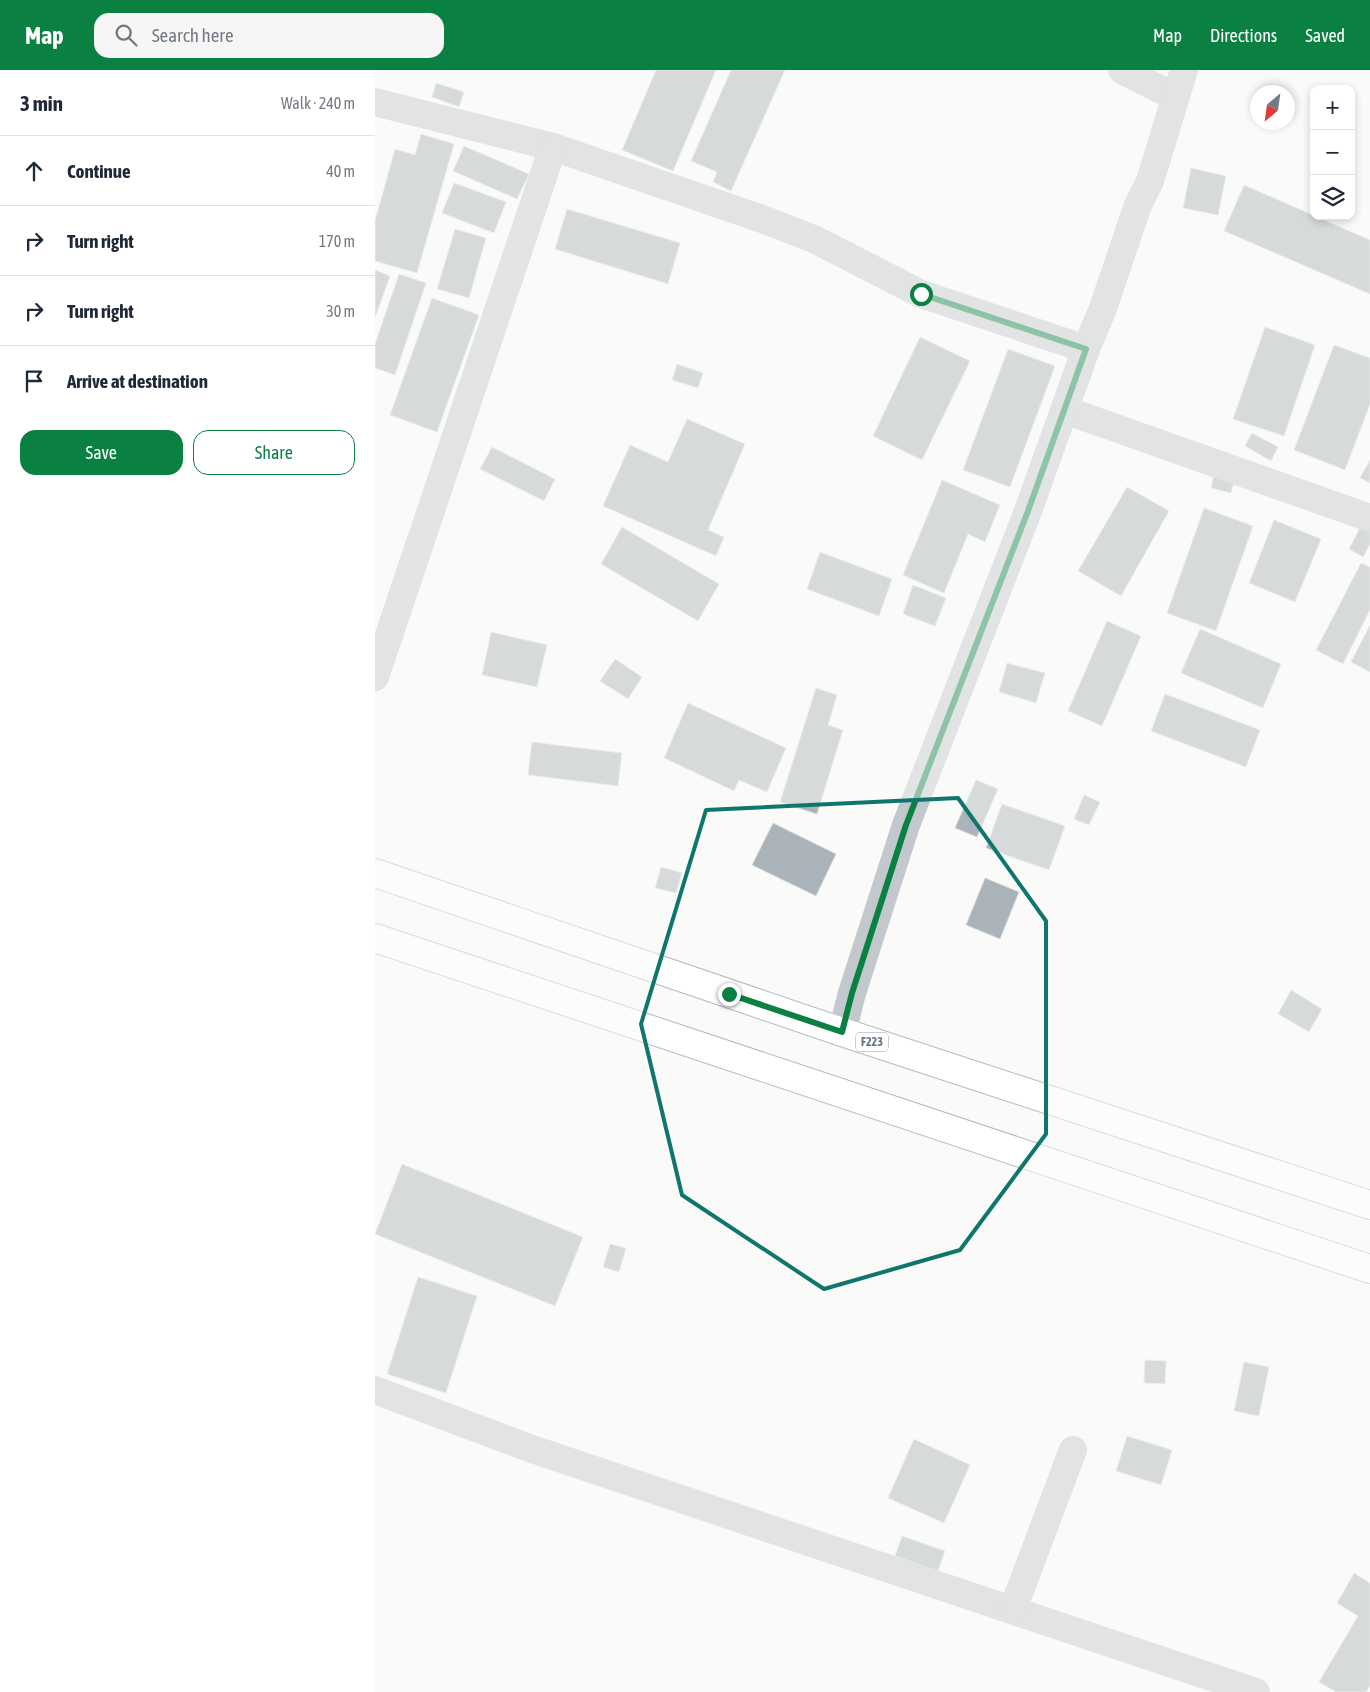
<!DOCTYPE html>
<html lang="en">
<head>
<meta charset="utf-8">
<style>
  :root { --surface:#fff; --page:#f6f6f7; --text:#1f2937; --muted:#747a83; --line:#e0e1e3; --accent:#0b8043 }
  body { margin:0; font-family:"Asap Condensed",sans-serif; background:var(--page); color:var(--text) }
  .controls { position:absolute; right:15px; top:15px; display:grid; overflow:hidden; border-radius:10px; box-shadow:0 2px 8px #0003 }
  .controls button { width:45px; height:45px; display:grid; place-items:center; padding:0; border:0; border-bottom:1px solid var(--line); background:var(--surface); color:var(--text); font:25px sans-serif }
  .compass { position:absolute; left:875px; top:15px; width:45px; height:45px; border-radius:50%; background:var(--surface); box-shadow:0 2px 8px #0003; rotate:209deg }
  .stop { position:absolute; width:15px; height:15px; margin:-11px; border:4px solid #0b8043; border-radius:50%; background:#fff }
  .stop.end { background:#0b8043; border-color:#fff; box-shadow:0 1px 5px #0008 }
  .list { margin:0; padding:0; list-style:none }
  h2 { display:flex; justify-content:space-between; align-items:center; height:65px; margin:0; padding:0 20px; font-size:21px }
  h2 small { font-size:16px; font-weight:400; color:var(--muted) }
  .list li { display:grid; grid-template-columns:32px 1fr auto; gap:15px; align-items:center; box-sizing:border-box; height:70px; padding:0 20px; border-top:1px solid var(--line) }
  .list b { display:block; font-size:19px; white-space:nowrap }
  .list em { font-size:16px; font-style:normal; color:var(--muted) }
  .actions { display:flex; gap:10px; padding:15px 20px }
  .actions a { flex:1; padding:11px 0; border:1px solid var(--accent); border-radius:15px; text-align:center; font-size:18px; color:var(--accent) }
  .actions .main { background:var(--accent); color:#fff }
  .icon { flex:none; width:28px; height:28px; fill:none; stroke:currentColor; stroke-width:2; stroke-linecap:round; stroke-linejoin:round }
  .map { position:relative; flex:none; width:995px; height:1622px; overflow:hidden }
  header { display:flex; align-items:center; gap:30px; box-sizing:border-box; height:70px; padding:0 25px; background:var(--accent); color:#fff }
  header strong { font-size:24px }
  nav { display:flex; gap:28px; margin-inline-start:auto; font-size:18px }
  .search { width:350px; height:45px; background:var(--page); display:flex; align-items:center; gap:12px; box-sizing:border-box; padding:0 18px; border-radius:15px; color:var(--muted); font-size:19px }
  main { display:flex }
  aside { flex:1; background:var(--surface) }
  .map>svg:first-child { display:block }
  .building { fill:#aab3b9; stroke:#dcdcda }
  .lines { fill:none; stroke-linecap:round; stroke-linejoin:round }
  .primary-casing { stroke:#b5babe; stroke-width:30 }
  .street { stroke:#c3c8cc; stroke-width:28 }
  .primary { stroke:#fff; stroke-width:28 }
  .route { stroke:#0b8043; stroke-width:6 }
  .marked { fill:none; stroke:#0f766e; stroke-width:4; stroke-linejoin:round }
  .labels { text-anchor:middle; dominant-baseline:central; stroke-width:5; stroke-linejoin:round; paint-order:stroke }
  .shield { fill:#fff; stroke:#939fa8; stroke-width:1 }
  .shield-label { font-size:12px; font-weight:bold; fill:#657683 }
</style>
</head>
<body>
<header>
<strong>Map</strong>
<div class="search"><svg class="icon" aria-label="search" viewBox="0 0 24 24"><circle cx="10" cy="10" r="6"/><path d="M15 15l6 6"/></svg>Search here</div>
<nav><a>Map</a><a>Directions</a><a>Saved</a></nav>
</header>
<main>
<aside>
<h2>3 min<small>Walk · 240 m</small></h2>
<ul class="list">
<li><svg class="icon" aria-label="ahead" viewBox="0 0 24 24"><path d="M12 20V5M6 11l6-6 6 6"/></svg><div><b>Continue</b></div><em>40 m</em></li>
<li><svg class="icon" aria-label="right" viewBox="0 0 24 24"><path d="M7 20v-9h11M14 6l5 5-5 5"/></svg><div><b>Turn right</b></div><em>170 m</em></li>
<li><svg class="icon" aria-label="right" viewBox="0 0 24 24"><path d="M7 20v-9h11M14 6l5 5-5 5"/></svg><div><b>Turn right</b></div><em>30 m</em></li>
<li><svg class="icon" aria-label="arrive" viewBox="0 0 24 24"><path d="M6 21V4h12l-3 4 3 4H6"/></svg><div><b>Arrive at destination</b></div></li>
</ul>
<div class="actions"><a class="main">Save</a><a>Share</a></div>
</aside>
<div class="map">
<svg width="995" height="1622" viewBox="0 0 995 1622">
  <rect width="100%" height="100%" fill="#fafaf8"/>
  <g class="building">
    <polygon points="281,0 341,0 298,101 247,80"/>
    <polygon points="356,0 410,0 356,121 338,112 342,102 316,91"/>
    <polygon points="61,13 89,22 84,37 57,27"/>
    <polygon points="46,64 79,74 42,203 0,191 0,151 20,79 40,85"/>
    <polygon points="89,76 154,104 142,129 78,101"/>
    <polygon points="816,98 851,106 843,145 808,138"/>
    <polygon points="79,113 131,132 119,163 67,143"/>
    <polygon points="869,115 995,170 995,224 849,161"/>
    <polygon points="192,139 305,173 293,214 180,179"/>
    <polygon points="80,159 111,168 94,228 62,219"/>
    <polygon points="0,200 15,206 0,248"/>
    <polygon points="24,204 51,213 20,305 0,298 0,274"/>
    <polygon points="57,228 104,245 62,362 15,345"/>
    <polygon points="890,257 940,275 909,366 858,349"/>
    <polygon points="545,267 595,291 547,390 498,366"/>
    <polygon points="959,275 995,288 995,334 970,400 919,380"/>
    <polygon points="633,279 680,296 635,417 588,400"/>
    <polygon points="302,294 328,303 323,318 297,310"/>
    <polygon points="312,349 370,374 333,460 349,467 341,486 228,436 255,375 293,392"/>
    <polygon points="877,363 903,377 896,391 870,376"/>
    <polygon points="117,377 180,409 169,431 105,399"/>
    <polygon points="995,390 995,413 985,408"/>
    <polygon points="840,400 861,405 856,423 836,418"/>
    <polygon points="567,410 625,435 610,472 593,464 569,523 528,505"/>
    <polygon points="752,417 794,441 746,526 703,501"/>
    <polygon points="829,438 878,456 841,561 792,543"/>
    <polygon points="899,450 946,469 920,532 874,513"/>
    <polygon points="987,454 995,459 995,474 988,487 974,479"/>
    <polygon points="247,457 344,514 323,551 226,494"/>
    <polygon points="445,482 517,509 504,546 432,519"/>
    <polygon points="986,493 995,497 995,540 968,594 941,580"/>
    <polygon points="538,515 571,528 560,556 528,544"/>
    <polygon points="732,551 766,566 727,656 693,641"/>
    <polygon points="995,555 995,602 976,592"/>
    <polygon points="825,559 906,594 888,638 806,603"/>
    <polygon points="116,562 172,575 162,617 107,605"/>
    <polygon points="240,589 267,607 253,629 225,611"/>
    <polygon points="632,593 670,603 661,633 624,622"/>
    <polygon points="441,618 462,625 453,655 468,660 442,744 405,732"/>
    <polygon points="790,624 885,660 871,697 776,661"/>
    <polygon points="313,633 411,678 392,722 364,710 359,721 289,688"/>
    <polygon points="157,672 247,683 243,716 153,705"/>
    <polygon points="601,710 623,719 602,767 580,758"/>
    <polygon points="709,725 725,732 714,755 699,749"/>
    <polygon points="627,734 690,756 674,800 611,778"/>
    <polygon points="398,753 461,784 441,826 377,795"/>
    <polygon points="286,797 307,803 301,823 280,818"/>
    <polygon points="610,808 644,822 625,869 591,855"/>
    <polygon points="916,920 947,939 934,962 903,944"/>
    <polygon points="27,1094 208,1167 180,1236 0,1164"/>
    <polygon points="235,1174 251,1178 244,1202 228,1197"/>
    <polygon points="43,1207 102,1226 71,1323 12,1304"/>
    <polygon points="770,1290 791,1291 790,1314 769,1313"/>
    <polygon points="869,1292 894,1297 884,1346 859,1341"/>
    <polygon points="752,1366 797,1380 786,1415 741,1401"/>
    <polygon points="539,1369 595,1395 569,1453 513,1428"/>
    <polygon points="527,1466 570,1481 563,1501 520,1486"/>
    <polygon points="979,1503 995,1513 995,1616 991,1622 961,1622 944,1612 983,1546 962,1533"/>
  </g>
  <g class="lines">
    <g class="primary-casing">
      <g id="primary">
        <polyline points="0,803 467,962 995,1135"/>
        <polyline points="0,868 995,1199"/>
      </g>
    </g>
    <g class="street">
      <polyline points="747,0 800,27"/>
      <polyline points="0,32 178,77 390,150 441,170 546,224 711,279"/>
      <polyline points="690,340 995,448"/>
      <polyline points="0,607 178,77"/>
      <polyline points="467,962 477,923 531,755 653,441 711,279 727,241 763,135 775,111 809,0"/>
      <polyline points="0,1320 157,1379 881,1622"/>
      <polyline points="638,1539 698,1380"/>
    </g>
    <use href="#primary" class="primary"/>
  </g>
  <g class="lines">
    <polyline class="route" points="354,924 467,962 477,923 531,755 653,441 711,279 546,224"/>
  </g>
  <path d="M0 0H995V1622H0ZM583,728L671,851V1064L585,1180L449,1219L307,1125L266,954L331,740Z" fill="#fafaf8" fill-opacity=".55" fill-rule="evenodd"/>
  <path class="marked" d="M583,728L671,851V1064L585,1180L449,1219L307,1125L266,954L331,740Z"/>
  <g class="labels">
    <rect class="shield" x="481" y="962.5" width="32" height="19" rx="4"/>
    <g class="shield-label">
      <text x="497" y="972">F223</text>
    </g>
  </g>
</svg>
<div class="controls">
<button>+</button>
<button>−</button>
<button><svg class="icon" aria-label="layers" viewBox="0 0 24 24"><path d="M12 4l9 5-9 5-9-5zM3 14l9 5 9-5"/></svg></button>
</div>
<svg class="compass" viewBox="-18 -18 36 36"><path d="M0-13l5 13h-10z" fill="#e53935"/><path d="M0 13l5-13h-10z" fill="#747a83"/></svg>
<div class="stop" style="left:546px;top:224px"></div>
<div class="stop end" style="left:354px;top:924px"></div>
</div>
</main>
</body>
</html>
